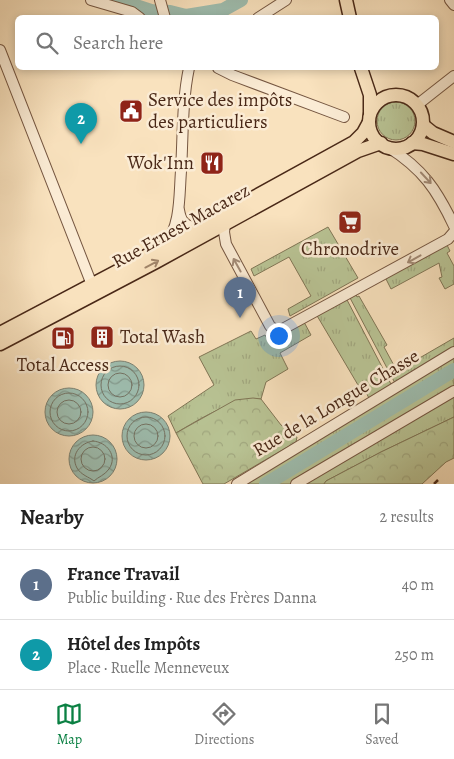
<!DOCTYPE html>
<html lang="en">
<head>
<meta charset="utf-8">
<style>
  :root { --surface:#fff; --page:#f6f6f6; --text:#222; --muted:#767676; --line:#e0e0e0; --accent:#0b8043 }
  body { margin:0; font-family:Alegreya,serif; background:var(--page); color:var(--text) }
  .you { position:absolute; left:278px; top:335px; width:18px; height:18px; margin:-12px; border:4px solid #fff; border-radius:50%; background:#1a73e8; box-shadow:0 0 0 8px #1a73e833 }
  .badge { display:grid; place-items:center; width:32px; height:32px; border-radius:50%; background:var(--accent); color:#fff; font-size:16px; font-weight:700 }
  .pin { position:absolute; translate:-50% -41px; filter:drop-shadow(0 1px 2px #0008) }
  .pin::after { content:''; position:absolute; top:26px; width:18px; height:15px; background:inherit; clip-path:polygon(0 0,100% 0,50% 100%) }
  .list { margin:0; padding:0; list-style:none }
  h2 { display:flex; justify-content:space-between; align-items:center; height:65px; margin:0; padding:0 20px; font-size:21px }
  h2 small { font-size:16px; font-weight:400; color:var(--muted) }
  .list li { display:grid; grid-template-columns:32px 1fr auto; gap:15px; align-items:center; box-sizing:border-box; height:70px; padding:0 20px; border-top:1px solid var(--line) }
  .list b { display:block; font-size:19px; white-space:nowrap }
  .list p { margin:0; font-size:16px; white-space:nowrap; color:var(--muted) }
  .list em { font-size:16px; font-style:normal; color:var(--muted) }
  .icon { flex:none; width:28px; height:28px; fill:none; stroke:currentColor; stroke-width:2; stroke-linecap:round; stroke-linejoin:round }
  .map { position:relative; flex:none; width:454px; height:484px; overflow:hidden }
  .search { position:absolute; background:var(--surface); box-shadow:0 2px 8px #0003; left:15px; right:15px; top:15px; height:55px; display:flex; align-items:center; gap:12px; box-sizing:border-box; padding:0 18px; border-radius:8px; color:var(--muted); font-size:19px }
  .sheet { height:205px; background:var(--surface) }
  nav { display:flex; justify-content:space-around; align-items:center; box-sizing:border-box; height:70px; border-top:1px solid var(--line); background:var(--surface); font-size:14px; color:var(--muted) }
  nav a { display:grid; justify-items:center; gap:2px }
  nav .on { color:var(--accent) }
  .map>svg:first-child { display:block }
  .grass { fill:url(#grass-tufts); stroke:#817656 }
  .forest { fill:url(#forest-crowns); stroke:#817656 }
  .water { fill:url(#water-waves); stroke:#7c8273 }
  .lines { fill:none; stroke-linecap:round; stroke-linejoin:round }
  .shore { stroke:#747364; stroke-width:1 }
  .river { stroke:#9ebeb0; stroke-width:14 }
  .minor-casing { stroke:#755641; stroke-width:12 }
  .major-casing { stroke:#492817; stroke-width:15 }
  .minor { stroke:#fbecd5; stroke-width:10 }
  .major { stroke:#f9e2be; stroke-width:12 }
  .rail { stroke:#492817; stroke-width:2.5; stroke-dasharray:9 9; stroke-linecap:butt }
  .oneway { stroke:#a28a76 }
  .oneway2 { stroke:#a1856a }
  .labels { text-anchor:middle; dominant-baseline:central; stroke-width:5; stroke-linejoin:round; paint-order:stroke }
  .poi-label { font-size:19px; fill:#492817; stroke:#fbecd5; text-anchor:start }
  .street-label { font-size:19px; fill:#492817; stroke:#fbecd5 }
</style>
</head>
<body>
<div class="map">
<svg width="454" height="484" viewBox="0 0 454 484">
  <defs>
    <pattern id="grass-tufts" width="24" height="20" patternUnits="userSpaceOnUse" patternTransform="scale(1.25)"><rect width="24" height="20" fill="#b9c495"/><path d="M3 7l-1-3M5 7V3M7 7l1-3M15 17l-1-3M17 17v-4M19 17l1-3" fill="none" stroke="#a1a880"/></pattern>
    <pattern id="forest-crowns" width="20" height="18" patternUnits="userSpaceOnUse" patternTransform="scale(1.25)"><rect width="20" height="18" fill="#b9c495"/><path d="M2 6a3 3 0 1 1 6 0M12 15a3 3 0 1 1 6 0" fill="none" stroke="#a1a880"/></pattern>
    <pattern id="water-waves" width="16" height="10" patternUnits="userSpaceOnUse" patternTransform="scale(1.25)"><rect width="16" height="10" fill="#9ebeb0"/><path d="M0 5q4-4 8 0t8 0" fill="none" stroke="#839a8e"/></pattern>
  </defs>
  <rect width="100%" height="100%" fill="#f9e2be"/>
  <filter id="stains"><feTurbulence type="fractalNoise" baseFrequency=".004" numOctaves="4"/><feColorMatrix values="0 0 0 0 .2 0 0 0 0 .09 0 0 0 0 .02 0 0 0 .5 -.17"/></filter>
  <radialGradient id="worn" r=".72"><stop offset=".6" stop-color="#630" stop-opacity="0"/><stop offset="1" stop-color="#630" stop-opacity=".3"/></radialGradient>
  <g class="grass">
    <circle cx="396" cy="121" r="19"/>
    <polygon points="328,227 358,278 290,316 288,309 311,296 289,257 254,276 251,269"/>
    <polygon points="446,243 450,251 447,253 454,266 454,284 445,289 439,278 442,277 439,263 391,289 385,277"/>
    <polygon points="355,292 357,297 359,296 387,345 384,347 397,371 454,338 454,349 396,385 349,296"/>
    <polygon points="346,298 392,386 370,400 363,387 358,385 316,314"/>
    <path d="M304,322L311,335L280,353L288,369L266,382L261,399C235,397 198,420 176,433L168,416L214,385L199,357L251,331L256,339L265,335L268,340Z"/>
    <polygon points="454,356 454,417 381,452 326,481 324,484 243,484"/>
  </g>
  <g class="forest">
    <polygon points="253,398 261,399 281,425 297,437 296,442 224,484 203,484 176,433 235,400"/>
    <polygon points="454,417 454,458 446,462 422,484 324,484 326,481 381,452"/>
  </g>
  <g class="water">
    <circle cx="120" cy="385" r="24"/>
    <circle cx="69" cy="412" r="24"/>
    <circle cx="146" cy="436" r="24"/>
    <circle cx="93" cy="459" r="24"/>
  </g>
  <g class="lines">
    <g class="shore">
      <circle cx="120" cy="385" r="19"/>
      <circle cx="120" cy="385" r="12"/>
      <circle cx="69" cy="412" r="19"/>
      <circle cx="69" cy="412" r="12"/>
      <circle cx="146" cy="436" r="19"/>
      <circle cx="146" cy="436" r="12"/>
      <path d="M93,441C107,442 118,456 109,469C105,475 98,477 94,481C89,477 81,475 77,468C70,455 80,443 93,441Z"/>
      <circle cx="93" cy="459" r="12"/>
    </g>
    <g class="river">
      <polyline points="118,0 151,11 170,12 186,16 223,10 241,0"/>
      <polyline points="266,484 454,370"/>
    </g>
    <g class="minor-casing">
      <g id="minor">
        <polyline points="91,0 132,12 140,18"/>
        <polyline points="160,0 165,18"/>
        <polyline points="450,0 454,5"/>
        <polyline points="258,18 286,0"/>
        <polyline points="0,50 92,285"/>
        <polyline points="218,68 232,75 344,117"/>
        <polyline points="417,105 454,76"/>
        <path d="M388,147C423,169 437,190 454,226"/>
        <path d="M179,210C181,222 185,226 197,228"/>
        <polyline points="225,224 224,232 226,244 270,326 274,329 279,331 448,239 454,232"/>
        <path d="M165,246C181,224 179,197 181,171C183,137 182,101 189,68"/>
        <polyline points="237,484 454,352"/>
        <polyline points="296,484 454,391"/>
      </g>
    </g>
    <g class="major-casing">
      <g id="major">
        <polyline points="346,0 350,18"/>
        <polyline points="361,68 370,95 370,113"/>
        <circle cx="396" cy="122" r="27"/>
        <polyline points="423,125 433,133 454,142"/>
        <polyline points="412,143 423,144 454,154"/>
        <polyline points="0,333 178,239 354,142 363,133 369,122"/>
        <polyline points="0,344 156,262 358,151 381,143"/>
      </g>
    </g>
    <use href="#minor" class="minor"/>
    <use href="#major" class="major"/>
    <polyline class="rail" points="434,484 438,480"/>
  </g>
  <defs><path id="oneway-shaft" d="M-6 0H5M1.5-3L5.5 0L1.5 3" fill="none" stroke-width="1.6" stroke-linecap="round" stroke-linejoin="round" transform="scale(1.25)"/></defs>
  <g class="oneway">
    <use href="#oneway-shaft" transform="translate(426 178) rotate(47)"/>
    <use href="#oneway-shaft" transform="translate(414 259) rotate(151)"/>
    <use href="#oneway-shaft" transform="translate(237 265) rotate(-119)"/>
  </g>
  <use class="oneway2" href="#oneway-shaft" transform="translate(152 264) rotate(-28)"/>
  <defs>
    <g id="civic-square" transform="scale(1.25)"><rect x="-9" y="-9" width="18" height="18" rx="4" fill="#8f2418" stroke="#fbecd5"/><path d="M-.6-6.5H3V-4.5H.6V-3L4-1V1h2V6H-6V1h2V-1L-.6-3ZM-1.2 2.5V6h2.4V2.5Z" fill="#fff"/></g>
    <g id="restaurant-square" transform="scale(1.25)"><rect x="-9" y="-9" width="18" height="18" rx="4" fill="#8f2418" stroke="#fbecd5"/><path d="M-5-6h1v4h1v-4h1v4h1v-4h1v5L-1.5 .5V6h-2V.5L-5-1ZM5-6V6H3V1.5H1.5Q1.5-4 5-6Z" fill="#fff"/></g>
    <g id="supermarket-square" transform="scale(1.25)"><rect x="-9" y="-9" width="18" height="18" rx="4" fill="#8f2418" stroke="#fbecd5"/><path d="M-6-5.5h2.5l.6 2H6L4.5 2H-2.5L-4.4-4H-6ZM-1.5 3.2a1.3 1.3 0 1 0 .1 0ZM3 3.2a1.3 1.3 0 1 0 .1 0Z" fill="#fff"/></g>
    <g id="building-square" transform="scale(1.25)"><rect x="-9" y="-9" width="18" height="18" rx="4" fill="#8f2418" stroke="#fbecd5"/><path d="M-4-6H4V6H1V3H-1V6H-4ZM-2.5-4.3h1.7v1.8h-1.7ZM.8-4.3h1.7v1.8H.8ZM-2.5-1h1.7V.8h-1.7ZM.8-1h1.7V.8H.8Z" fill="#fff"/></g>
    <g id="fuel-square" transform="scale(1.25)"><rect x="-9" y="-9" width="18" height="18" rx="4" fill="#8f2418" stroke="#fbecd5"/><path d="M-5.5-6h7V0h2V4h1.3V-2.5L3-4.5l.8-.8L6-3V5H2.5V1h-1V6h-7ZM-4.2-4.7v3.2H.2V-4.7Z" fill="#fff"/></g>
  </defs>
  <g fill-rule="evenodd">
    <use href="#civic-square" x="131" y="111"/>
    <use href="#restaurant-square" x="212" y="163"/>
    <use href="#supermarket-square" x="350" y="222"/>
    <use href="#building-square" x="102" y="337"/>
    <use href="#fuel-square" x="63" y="338"/>
  </g>
  <g class="labels">
    <g class="poi-label">
      <text x="148" y="100">Service des impôts<tspan x="148" dy="22">des particuliers</tspan></text>
      <text x="194" y="163" text-anchor="end">Wok'Inn</text>
      <text x="350" y="249" text-anchor="middle">Chronodrive</text>
      <text x="120" y="337">Total Wash</text>
      <text x="63" y="365" text-anchor="middle">Total Access</text>
    </g>
    <g class="street-label">
      <text transform="translate(181 226) rotate(-29)">Rue Ernest Macarez</text>
      <text transform="translate(336 403) rotate(-31)">Rue de la Longue Chasse</text>
    </g>
  </g>
  <rect width="100%" height="100%" filter="url(#stains)"/>
  <rect width="100%" height="100%" fill="url(#worn)"/>
</svg>
<div class="you"></div>
<div class="pin badge" style="left:240px;top:318px;background:#5c6f8a">1</div>
<div class="pin badge" style="left:81px;top:144px;background:#0f9aa8">2</div>
<div class="search"><svg class="icon" aria-label="search" viewBox="0 0 24 24"><circle cx="10" cy="10" r="6"/><path d="M15 15l6 6"/></svg>Search here</div>
</div>
<section class="sheet">
<h2>Nearby<small>2 results</small></h2>
<ul class="list">
<li><span class="badge" style="background:#5c6f8a">1</span><div><b>France Travail</b><p>Public building · Rue des Frères Danna</p></div><em>40 m</em></li>
<li><span class="badge" style="background:#0f9aa8">2</span><div><b>Hôtel des Impôts</b><p>Place · Ruelle Menneveux</p></div><em>250 m</em></li>
</ul>
</section>
<nav>
<a class="on"><svg class="icon" aria-label="map" viewBox="0 0 24 24"><path d="M3 6l6-2 6 2 6-2v14l-6 2-6-2-6 2zM9 4v14M15 6v14"/></svg>Map</a>
<a><svg class="icon" aria-label="directions" viewBox="0 0 24 24"><path d="M12 3l9 9-9 9-9-9zM9 14v-3h6M13 9l2 2-2 2"/></svg>Directions</a>
<a><svg class="icon" aria-label="saved" viewBox="0 0 24 24"><path d="M7 4h10v16l-5-4-5 4z"/></svg>Saved</a>
</nav>
</body>
</html>
